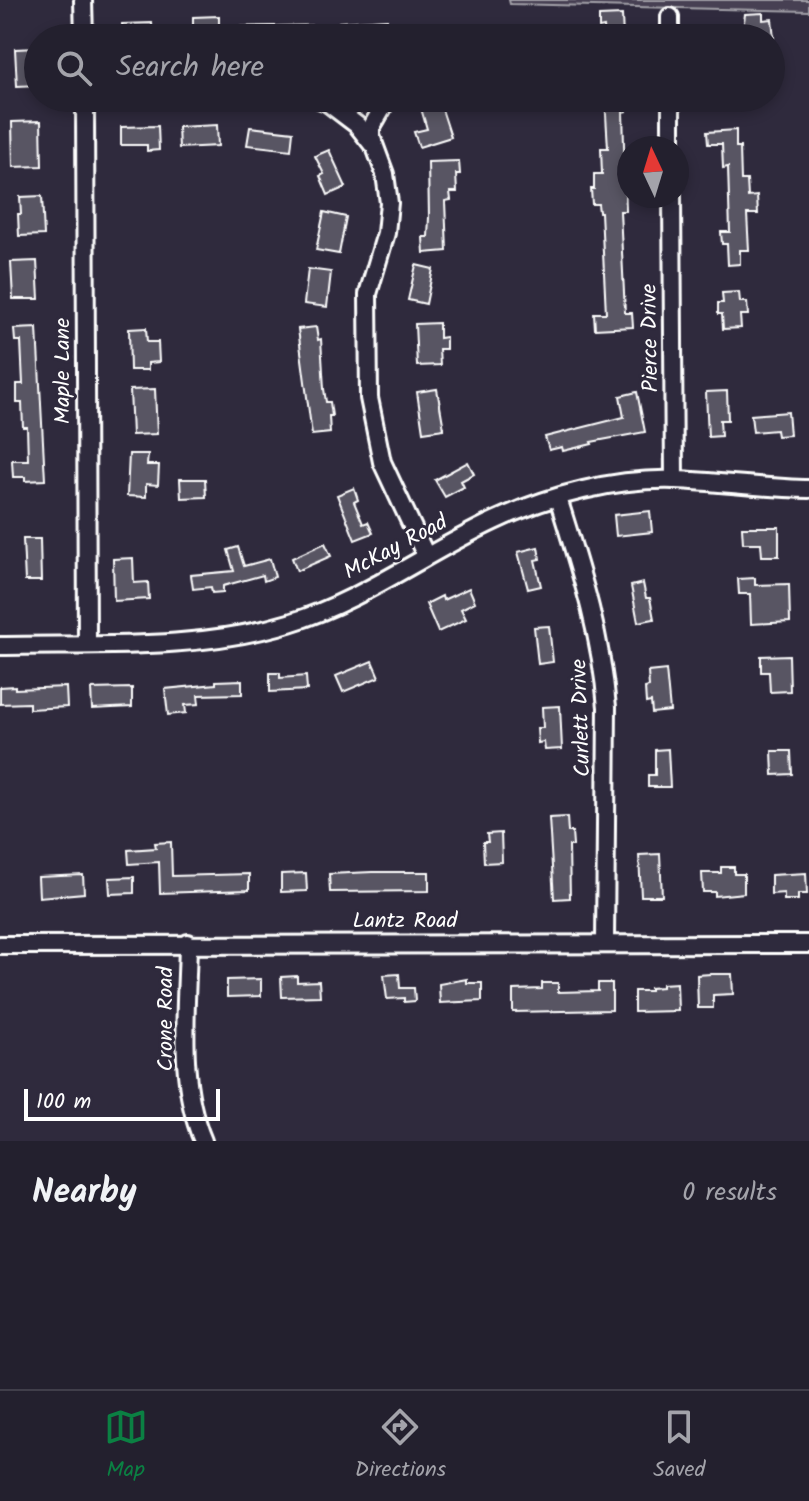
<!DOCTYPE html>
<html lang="en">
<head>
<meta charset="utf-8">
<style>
  :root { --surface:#23202e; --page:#2b2836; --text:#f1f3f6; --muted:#a3a3aa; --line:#403e4a; --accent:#0b8043 }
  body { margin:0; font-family:Kalam,sans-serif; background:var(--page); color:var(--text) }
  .compass { position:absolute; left:617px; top:136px; width:72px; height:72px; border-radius:50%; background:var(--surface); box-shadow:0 4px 12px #0003; rotate:356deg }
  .scale { position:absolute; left:24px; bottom:20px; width:196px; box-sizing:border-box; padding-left:8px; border:4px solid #fff; border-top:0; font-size:22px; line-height:28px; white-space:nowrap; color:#fff; -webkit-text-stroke:6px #2f2a3d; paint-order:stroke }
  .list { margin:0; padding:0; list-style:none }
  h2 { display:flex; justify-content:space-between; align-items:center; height:104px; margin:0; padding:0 32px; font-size:34px }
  h2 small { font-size:26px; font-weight:400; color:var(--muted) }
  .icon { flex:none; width:44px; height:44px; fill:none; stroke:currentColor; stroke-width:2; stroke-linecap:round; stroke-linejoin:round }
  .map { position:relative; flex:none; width:809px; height:1141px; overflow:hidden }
  .search { position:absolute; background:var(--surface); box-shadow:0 4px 12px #0003; left:24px; right:24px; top:24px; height:88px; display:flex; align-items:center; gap:20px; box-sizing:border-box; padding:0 28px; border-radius:44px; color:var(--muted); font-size:30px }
  .sheet { height:248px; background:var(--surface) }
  nav { display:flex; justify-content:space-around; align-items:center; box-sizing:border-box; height:112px; border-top:2px solid var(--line); background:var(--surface); font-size:22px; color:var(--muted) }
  nav a { display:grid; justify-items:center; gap:4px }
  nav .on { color:var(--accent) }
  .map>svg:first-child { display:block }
  .green { fill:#464152; stroke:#a2a0a8; stroke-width:2 }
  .building { fill:#595564; stroke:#fff; stroke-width:2 }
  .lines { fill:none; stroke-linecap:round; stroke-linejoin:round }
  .minor-casing { stroke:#fff; stroke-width:22 }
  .minor { stroke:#2f2a3d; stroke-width:16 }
  .labels { text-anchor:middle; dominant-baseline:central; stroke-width:6; stroke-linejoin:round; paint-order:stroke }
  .street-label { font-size:22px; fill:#fff; stroke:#2f2a3d }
</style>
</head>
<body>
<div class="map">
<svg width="809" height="1141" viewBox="0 0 809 1141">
  <rect width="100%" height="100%" fill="#2f2a3d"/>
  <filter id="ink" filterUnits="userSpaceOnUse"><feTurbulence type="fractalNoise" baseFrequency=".0125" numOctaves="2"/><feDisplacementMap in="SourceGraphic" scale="16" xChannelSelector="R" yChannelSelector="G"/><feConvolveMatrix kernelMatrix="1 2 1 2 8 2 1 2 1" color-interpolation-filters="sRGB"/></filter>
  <g filter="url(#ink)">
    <polygon class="green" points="509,0 809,0 809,11 510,4"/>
    <g class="building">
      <polygon points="763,13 763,20 772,19 774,38 742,38 745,14"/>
      <polygon points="622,15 623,38 605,38 604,27 599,28 599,16"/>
      <polygon points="219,16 219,27 339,25 339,22 387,19 388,38 181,38 181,28 193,27 193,17"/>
      <polygon points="152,23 153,38 122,38 122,24"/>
      <polygon points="37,48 38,85 17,86 15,49"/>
      <polygon points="605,98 626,98 627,111 623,112 626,211 620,211 625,313 632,313 633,327 595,329 594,313 606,313 601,212 599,212 598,204 592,204 591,189 594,189 594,174 602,174 601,148 608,148"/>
      <polygon points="439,100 451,137 419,147 414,132 427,129 420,105"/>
      <polygon points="41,121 42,166 13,167 12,122"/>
      <polygon points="217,125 218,146 179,148 178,127"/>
      <polygon points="158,126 159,150 147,151 147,145 121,145 121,127"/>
      <polygon points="250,127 293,132 291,150 247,145"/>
      <polygon points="736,130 736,147 740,147 741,180 747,180 748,197 757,196 758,214 747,214 749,250 740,250 740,264 728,265 727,244 722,244 721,232 730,232 728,167 723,168 722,144 708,144 707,132"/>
      <polygon points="329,150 346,187 328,195 320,176 324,174 315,156"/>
      <polygon points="459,161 460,174 456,174 457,192 450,192 451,200 445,201 447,251 424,253 423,237 428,237 429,217 428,162"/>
      <polygon points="42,196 44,235 19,236 18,214 21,214 20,197"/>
      <polygon points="324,212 346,217 339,254 316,250"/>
      <polygon points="37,261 39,299 13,299 11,262"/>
      <polygon points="416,265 433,269 426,304 408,300"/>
      <polygon points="308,269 331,272 327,307 304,304"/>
      <polygon points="739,292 740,302 747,302 748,315 740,315 741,328 723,329 722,314 718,314 718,303 723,303 722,293"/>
      <polygon points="439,323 439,338 446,337 446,349 439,349 440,365 417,366 415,324"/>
      <polygon points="316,327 318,340 321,339 324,389 326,402 330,402 332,416 329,416 330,433 312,435 298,329"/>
      <polygon points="37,328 45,480 25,481 25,477 13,477 12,460 28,460 27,427 23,427 22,403 17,403 17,384 23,384 21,341 15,341 14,329"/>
      <polygon points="146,328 147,342 158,342 159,362 148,363 148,370 130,370 129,329"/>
      <polygon points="155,389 157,434 132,435 130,390"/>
      <polygon points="437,389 444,429 423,432 417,392"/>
      <polygon points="727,391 728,420 720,420 721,436 708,437 706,392"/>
      <polygon points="637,392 645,432 591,442 592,444 563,451 562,447 549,450 545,437 624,417 620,396"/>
      <polygon points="788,412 790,435 777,436 776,430 753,432 751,415"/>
      <polygon points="129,454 148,454 147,465 159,465 158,485 146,484 146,497 127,496"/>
      <polygon points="468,462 474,474 461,481 464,487 445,497 435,480"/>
      <polygon points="180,479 205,479 206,497 181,498"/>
      <polygon points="354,488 358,500 354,502 363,524 368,522 373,533 355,540 337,495"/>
      <polygon points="650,511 652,532 616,536 614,515"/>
      <polygon points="742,527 779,527 779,556 762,556 761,543 743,543"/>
      <polygon points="23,539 40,539 41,581 25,581"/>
      <polygon points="325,543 331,556 297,571 292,558"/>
      <polygon points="238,547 244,566 270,559 275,577 264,581 263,575 223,586 223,592 212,593 211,587 193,589 191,575 234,571 228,550"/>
      <polygon points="538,547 540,559 535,560 541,586 528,589 518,552"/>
      <polygon points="133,558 134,583 148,582 149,599 114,601 113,559"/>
      <polygon points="755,578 755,585 789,584 790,622 751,624 750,594 739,594 738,579"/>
      <polygon points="643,583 646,598 650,598 654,619 638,622 631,586"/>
      <polygon points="469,588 475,602 461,609 466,619 438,632 426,604 442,596 443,600"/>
      <polygon points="549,626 553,662 538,664 534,627"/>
      <polygon points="789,655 790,691 770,692 769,672 761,672 761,656"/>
      <polygon points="372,661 379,677 343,692 336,676"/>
      <polygon points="666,670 670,711 652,713 651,702 646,703 645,688 649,687 648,672"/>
      <polygon points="270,673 280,673 280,678 306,676 307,690 270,692"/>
      <polygon points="242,680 242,694 198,695 199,704 185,705 186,713 168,715 165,689 216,684 216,681"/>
      <polygon points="15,686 15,689 66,687 67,707 29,709 29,703 0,704 0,687"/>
      <polygon points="132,688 132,707 92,709 91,689"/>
      <polygon points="560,706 562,749 545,750 544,742 538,743 537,728 543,728 542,707"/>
      <polygon points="668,749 670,787 648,787 648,775 655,775 655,750"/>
      <polygon points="772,751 791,751 792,774 773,775"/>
      <polygon points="567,817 568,832 572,832 573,846 569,846 570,898 554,899 549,818"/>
      <polygon points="501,833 502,862 484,863 483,842 488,842 487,834"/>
      <polygon points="171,842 172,876 249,874 249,890 160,893 159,862 129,864 128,850 156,848 155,843"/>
      <polygon points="660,854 662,896 641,896 639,855"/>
      <polygon points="721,867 734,867 734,874 744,874 744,893 715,896 715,892 703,892 702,873 721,873"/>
      <polygon points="372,872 429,872 429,891 330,892 329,874"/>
      <polygon points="306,873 307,891 281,892 281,874"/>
      <polygon points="806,873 807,894 798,894 798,900 784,900 784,893 771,894 771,875"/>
      <polygon points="83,875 84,893 39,897 38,877"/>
      <polygon points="134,877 134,893 110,894 109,878"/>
      <polygon points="399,974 400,988 414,988 415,1001 404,1002 404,998 387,999 384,975"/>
      <polygon points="711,974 732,974 733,994 713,995 713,1008 698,1008 697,975"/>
      <polygon points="297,976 297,982 319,981 320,996 282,997 281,977"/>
      <polygon points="261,979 261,996 227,997 227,980"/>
      <polygon points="467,979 467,983 482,983 482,1001 440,1003 439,984"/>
      <polygon points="542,983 558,983 558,992 598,991 598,983 612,983 612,1010 513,1012 513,990 542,989"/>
      <polygon points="677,983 678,1011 634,1012 634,991 650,991 650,988 662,987 662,984"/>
    </g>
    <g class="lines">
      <g class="minor-casing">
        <g id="minor">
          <polyline points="83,0 84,38"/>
          <polyline points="670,17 670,38"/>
          <polyline points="85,98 87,645"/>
          <path d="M317,98C332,105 343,108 357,98"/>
          <polyline points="377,98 382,109 371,128 371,136 385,174 389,203 386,233 368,294 369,398 382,462 426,556"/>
          <polyline points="671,98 671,148"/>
          <polyline points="328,103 357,125 372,144"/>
          <polyline points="672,196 674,480"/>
          <path d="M558,498C580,569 601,633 607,707L605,943"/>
          <path d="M0,646C96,644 196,651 289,623C362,601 425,553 494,521C550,495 615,478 676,480C720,482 765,488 809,489"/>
          <path d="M188,943C187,1007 177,1080 203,1141"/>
          <polyline points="0,945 809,944"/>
        </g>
      </g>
      <use href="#minor" class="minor"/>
    </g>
  </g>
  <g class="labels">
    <g class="street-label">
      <text transform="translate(651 338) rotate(-91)">Pierce Drive</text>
      <text transform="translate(63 371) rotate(-90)">Maple Lane</text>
      <text transform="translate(396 548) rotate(-28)">McKay Road</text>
      <text transform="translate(582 718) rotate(-92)">Curlett Drive</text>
      <text x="405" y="921">Lantz Road</text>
      <text transform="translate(166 1019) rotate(-90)">Crone Road</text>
    </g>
  </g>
</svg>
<svg class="compass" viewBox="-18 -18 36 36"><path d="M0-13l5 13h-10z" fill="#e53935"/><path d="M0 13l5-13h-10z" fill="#a3a3aa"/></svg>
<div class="scale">100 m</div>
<div class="search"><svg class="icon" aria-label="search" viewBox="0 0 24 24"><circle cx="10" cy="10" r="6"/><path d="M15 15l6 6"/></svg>Search here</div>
</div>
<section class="sheet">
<h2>Nearby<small>0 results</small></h2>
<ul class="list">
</ul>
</section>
<nav>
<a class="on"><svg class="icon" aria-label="map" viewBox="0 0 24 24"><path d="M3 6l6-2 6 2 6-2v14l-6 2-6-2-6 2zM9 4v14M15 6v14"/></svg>Map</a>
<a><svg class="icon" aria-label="directions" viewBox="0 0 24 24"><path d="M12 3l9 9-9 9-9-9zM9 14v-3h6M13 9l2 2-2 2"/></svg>Directions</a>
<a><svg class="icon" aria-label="saved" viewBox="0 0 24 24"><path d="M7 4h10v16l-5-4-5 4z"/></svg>Saved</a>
</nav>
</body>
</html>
